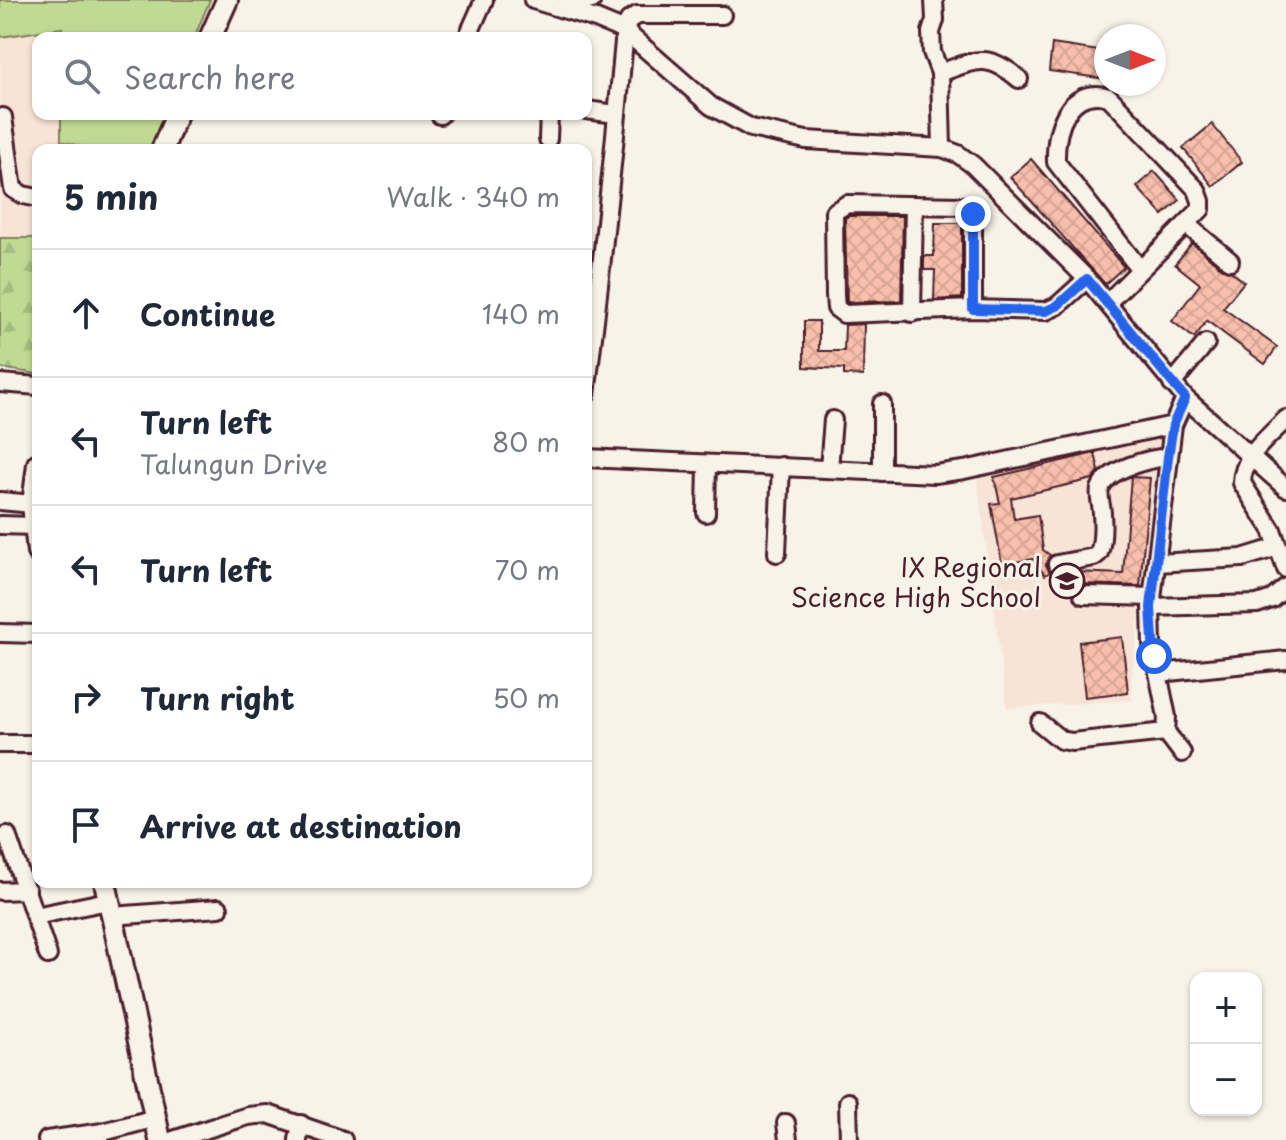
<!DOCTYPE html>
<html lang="en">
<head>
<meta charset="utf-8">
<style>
  :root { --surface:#fff; --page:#f2f2f3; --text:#1f2937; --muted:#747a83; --line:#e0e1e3 }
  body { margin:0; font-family:"Playpen Sans",sans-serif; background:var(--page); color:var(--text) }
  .controls { position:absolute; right:24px; bottom:24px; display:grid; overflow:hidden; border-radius:16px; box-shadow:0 2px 6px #0004 }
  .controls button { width:72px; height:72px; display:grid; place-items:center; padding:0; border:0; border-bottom:2px solid var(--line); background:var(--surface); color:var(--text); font:40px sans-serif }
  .compass { position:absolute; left:1094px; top:24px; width:72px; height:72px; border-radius:50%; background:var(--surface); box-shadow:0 2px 6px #0004; rotate:90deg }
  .stop { position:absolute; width:24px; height:24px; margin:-18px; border:6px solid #2563eb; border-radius:50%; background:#fff }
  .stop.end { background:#2563eb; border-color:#fff; box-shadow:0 2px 8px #0008 }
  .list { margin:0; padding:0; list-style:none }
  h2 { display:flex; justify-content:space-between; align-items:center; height:104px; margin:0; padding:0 32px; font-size:34px }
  h2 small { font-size:26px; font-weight:400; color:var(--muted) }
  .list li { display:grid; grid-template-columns:52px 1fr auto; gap:24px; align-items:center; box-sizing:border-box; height:128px; padding:0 32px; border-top:2px solid var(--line) }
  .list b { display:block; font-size:30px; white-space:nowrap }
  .list p { margin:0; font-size:26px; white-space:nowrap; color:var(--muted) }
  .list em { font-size:26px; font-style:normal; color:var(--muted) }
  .icon { flex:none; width:44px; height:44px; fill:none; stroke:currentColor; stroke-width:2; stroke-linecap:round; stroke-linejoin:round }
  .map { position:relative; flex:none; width:1286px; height:1140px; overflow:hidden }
  .search { position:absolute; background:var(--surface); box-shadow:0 2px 6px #0004; left:32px; top:32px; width:560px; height:88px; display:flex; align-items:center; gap:20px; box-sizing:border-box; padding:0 28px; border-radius:16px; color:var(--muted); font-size:30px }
  .panel { position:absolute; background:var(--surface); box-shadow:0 2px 6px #0004; left:32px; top:144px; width:560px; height:744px; border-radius:16px }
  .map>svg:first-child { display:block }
  .built { fill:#f7e4d6 }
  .green { fill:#bfdb93; stroke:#847d5f; stroke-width:2 }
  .forest { fill:url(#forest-firs); stroke:#847d5f; stroke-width:2 }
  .building { fill:url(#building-cross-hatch); stroke:#4a1f2b; stroke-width:2 }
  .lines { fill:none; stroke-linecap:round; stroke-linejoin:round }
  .minor-casing { stroke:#4a1f2b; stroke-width:22 }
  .major-casing { stroke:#4a1f2b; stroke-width:26 }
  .minor { stroke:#f7f3e8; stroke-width:16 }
  .major { stroke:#f7f3e8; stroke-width:20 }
  .route { stroke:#2563eb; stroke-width:10 }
  .labels { text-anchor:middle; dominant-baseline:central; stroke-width:6; stroke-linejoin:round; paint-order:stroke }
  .poi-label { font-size:26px; fill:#4a1f2b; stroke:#f7f3e8; text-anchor:end }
</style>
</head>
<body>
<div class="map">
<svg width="1286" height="1140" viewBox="0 0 1286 1140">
  <defs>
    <pattern id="forest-firs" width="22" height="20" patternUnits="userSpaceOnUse" patternTransform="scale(2)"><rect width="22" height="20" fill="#bfdb93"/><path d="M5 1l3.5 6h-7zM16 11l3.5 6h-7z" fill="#a6bc7f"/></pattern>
    <pattern id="building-cross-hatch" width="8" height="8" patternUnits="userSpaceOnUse" patternTransform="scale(2)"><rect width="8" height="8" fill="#f8c0ac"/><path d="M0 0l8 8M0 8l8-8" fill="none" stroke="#d6a594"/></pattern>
  </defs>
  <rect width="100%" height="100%" fill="#f7f3e8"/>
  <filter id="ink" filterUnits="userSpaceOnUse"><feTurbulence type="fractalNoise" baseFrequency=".0125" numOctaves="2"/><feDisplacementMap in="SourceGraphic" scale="16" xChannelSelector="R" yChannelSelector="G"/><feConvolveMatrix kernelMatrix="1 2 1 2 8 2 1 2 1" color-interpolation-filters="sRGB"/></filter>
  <g filter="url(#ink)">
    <g class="built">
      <polygon points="63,28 63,38 38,38 38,114 61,114 61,141 94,150 38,150 38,238 0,238 0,37"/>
      <polygon points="1160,436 1131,684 1132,700 1007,708 977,477"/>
    </g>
    <g class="green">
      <polygon points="0,0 210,0 194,38 63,38 62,28 0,37"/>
      <polygon points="61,114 165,114 151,150 94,150 61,141"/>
    </g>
    <polygon class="forest" points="0,238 38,238 38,374 0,368"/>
    <g class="building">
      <polygon points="1052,44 1106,52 1106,79 1049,71"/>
      <polygon points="1212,124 1242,162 1213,186 1183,148"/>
      <polygon points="1031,159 1124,267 1105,284 1010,177"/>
      <polygon points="1154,171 1180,200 1163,215 1137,187"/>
      <polygon points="849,216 903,216 901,301 847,302 845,218"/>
      <polygon points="935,223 962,223 962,298 934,300 935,270 924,270 924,256 934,256"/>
      <polygon points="1192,243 1223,269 1232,272 1244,282 1223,308 1277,347 1265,364 1207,321 1194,338 1172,321 1200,284 1175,264"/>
      <polygon points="804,321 819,321 819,351 844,351 845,325 864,324 863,376 844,375 844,369 804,367"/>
      <polygon points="1095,453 1099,471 1093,479 1011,498 1014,519 1038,515 1043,550 1050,555 1046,565 1050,572 1045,575 1033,559 1002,564 991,504 1000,503 994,477"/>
      <polygon points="1131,477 1150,478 1140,586 1083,584 1073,590 1065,590 1066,573 1076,572 1123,574"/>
      <polygon points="1122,637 1128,692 1085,697 1079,642"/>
    </g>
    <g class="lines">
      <g class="minor-casing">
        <g id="minor">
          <polyline points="533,0 596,19 625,31 711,106 751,128 806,140 942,148 958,154 973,165 1087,279 1185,398 1286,488"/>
          <polyline points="934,0 935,20 931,32 932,52 940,73 942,148"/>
          <polyline points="562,7 592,0"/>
          <polyline points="467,38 484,0"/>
          <path d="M940,73C976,60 987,52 1019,79"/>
          <polyline points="586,110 616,114"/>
          <polyline points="440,115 441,114"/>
          <polyline points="3,117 13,189 23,195 38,198"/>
          <polyline points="548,139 549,114"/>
          <polyline points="1187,225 1230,261"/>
          <path d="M1108,302L1201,209V201L1197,190L1109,97C1068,85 1055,130 1056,162L1139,268"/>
          <polyline points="973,309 973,214 965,206 847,204 834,212 835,296 836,308 844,314 973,309 1046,311 1057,306 1087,279"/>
          <polyline points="912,313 914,205"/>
          <polyline points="0,383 38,386"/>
          <polyline points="1172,384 1206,343"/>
          <path d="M586,395C601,274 614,152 625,31L629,20L637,15H722"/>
          <path d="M1286,419C1269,437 1242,456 1242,483L1272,530L1286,569"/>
          <polyline points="586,458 935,474 964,470 1173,425"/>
          <polyline points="829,468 833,420"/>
          <polyline points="882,472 882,404"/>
          <polyline points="0,501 33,504"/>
          <polyline points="706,513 707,464"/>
          <polyline points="0,525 34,526"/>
          <polyline points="777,553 781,466"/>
          <polyline points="1157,563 1242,558 1278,547"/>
          <path d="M1057,564L1094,557L1099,553C1103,541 1103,527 1102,514C1102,507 1098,496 1100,489C1108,468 1149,459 1168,457"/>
          <polyline points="1083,595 1152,597"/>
          <polyline points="1151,607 1257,604 1272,599 1286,587"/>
          <polyline points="0,633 38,634"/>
          <polyline points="1159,673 1286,660"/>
          <polyline points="1040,723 1061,740 1072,742 1166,732 1167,717 1152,644 1151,607 1173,425 1185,398"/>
          <polyline points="1166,732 1182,753"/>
          <polyline points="0,744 38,744"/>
          <polyline points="7,835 48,955"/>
          <polyline points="0,891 27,890"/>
          <polyline points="35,916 108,901"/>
          <polyline points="112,916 219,908"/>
          <polyline points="848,1102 849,1140"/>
          <polyline points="786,1123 788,1140"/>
          <polyline points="47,1140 103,1132 156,1118"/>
          <polyline points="173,1140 248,1116 268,1114 343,1140"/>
          <polyline points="298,1140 301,1124"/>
        </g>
      </g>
      <g class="major-casing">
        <g id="major">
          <polyline points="210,38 227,0"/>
          <polyline points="162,150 177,114"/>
          <polyline points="38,464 33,504 38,552"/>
          <polyline points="105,882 160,1140"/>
        </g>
      </g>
      <use href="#minor" class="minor"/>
      <use href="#major" class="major"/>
    </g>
  </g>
  <g class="lines" filter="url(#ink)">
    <polyline class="route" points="973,214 973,309 1046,311 1057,306 1087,279 1185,398 1173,425 1168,457 1151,607 1154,656"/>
  </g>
  <defs>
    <g id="school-ring" transform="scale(1.8)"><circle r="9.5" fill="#f7f3e8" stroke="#4a1f2b" stroke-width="1.5"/><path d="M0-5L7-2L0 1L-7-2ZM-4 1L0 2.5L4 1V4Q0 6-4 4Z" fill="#4a1f2b"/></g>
  </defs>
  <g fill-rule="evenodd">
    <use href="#school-ring" x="1067" y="581"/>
  </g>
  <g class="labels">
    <g class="poi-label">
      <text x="1041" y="566">IX Regional<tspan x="1041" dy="30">Science High School</tspan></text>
    </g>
  </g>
</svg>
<div class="controls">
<button>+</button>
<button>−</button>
</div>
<svg class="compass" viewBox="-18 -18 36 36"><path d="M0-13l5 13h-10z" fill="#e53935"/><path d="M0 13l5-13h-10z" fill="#747a83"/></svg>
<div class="stop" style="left:1154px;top:656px"></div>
<div class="stop end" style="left:973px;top:214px"></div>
<div class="search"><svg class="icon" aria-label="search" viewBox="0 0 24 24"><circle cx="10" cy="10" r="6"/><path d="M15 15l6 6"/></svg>Search here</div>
<section class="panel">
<h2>5 min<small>Walk · 340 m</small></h2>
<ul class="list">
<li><svg class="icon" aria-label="ahead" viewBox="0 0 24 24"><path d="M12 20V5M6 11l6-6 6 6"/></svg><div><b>Continue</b></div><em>140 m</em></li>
<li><svg class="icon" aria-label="left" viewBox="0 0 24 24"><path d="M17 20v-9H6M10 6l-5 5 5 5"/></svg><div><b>Turn left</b><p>Talungun Drive</p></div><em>80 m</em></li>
<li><svg class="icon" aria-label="left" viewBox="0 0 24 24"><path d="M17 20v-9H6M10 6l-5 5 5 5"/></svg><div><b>Turn left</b></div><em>70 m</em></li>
<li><svg class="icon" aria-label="right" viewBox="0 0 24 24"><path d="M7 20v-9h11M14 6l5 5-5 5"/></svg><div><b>Turn right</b></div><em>50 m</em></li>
<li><svg class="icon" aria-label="arrive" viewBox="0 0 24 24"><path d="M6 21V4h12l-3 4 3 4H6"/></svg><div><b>Arrive at destination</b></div></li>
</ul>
</section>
</div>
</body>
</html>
